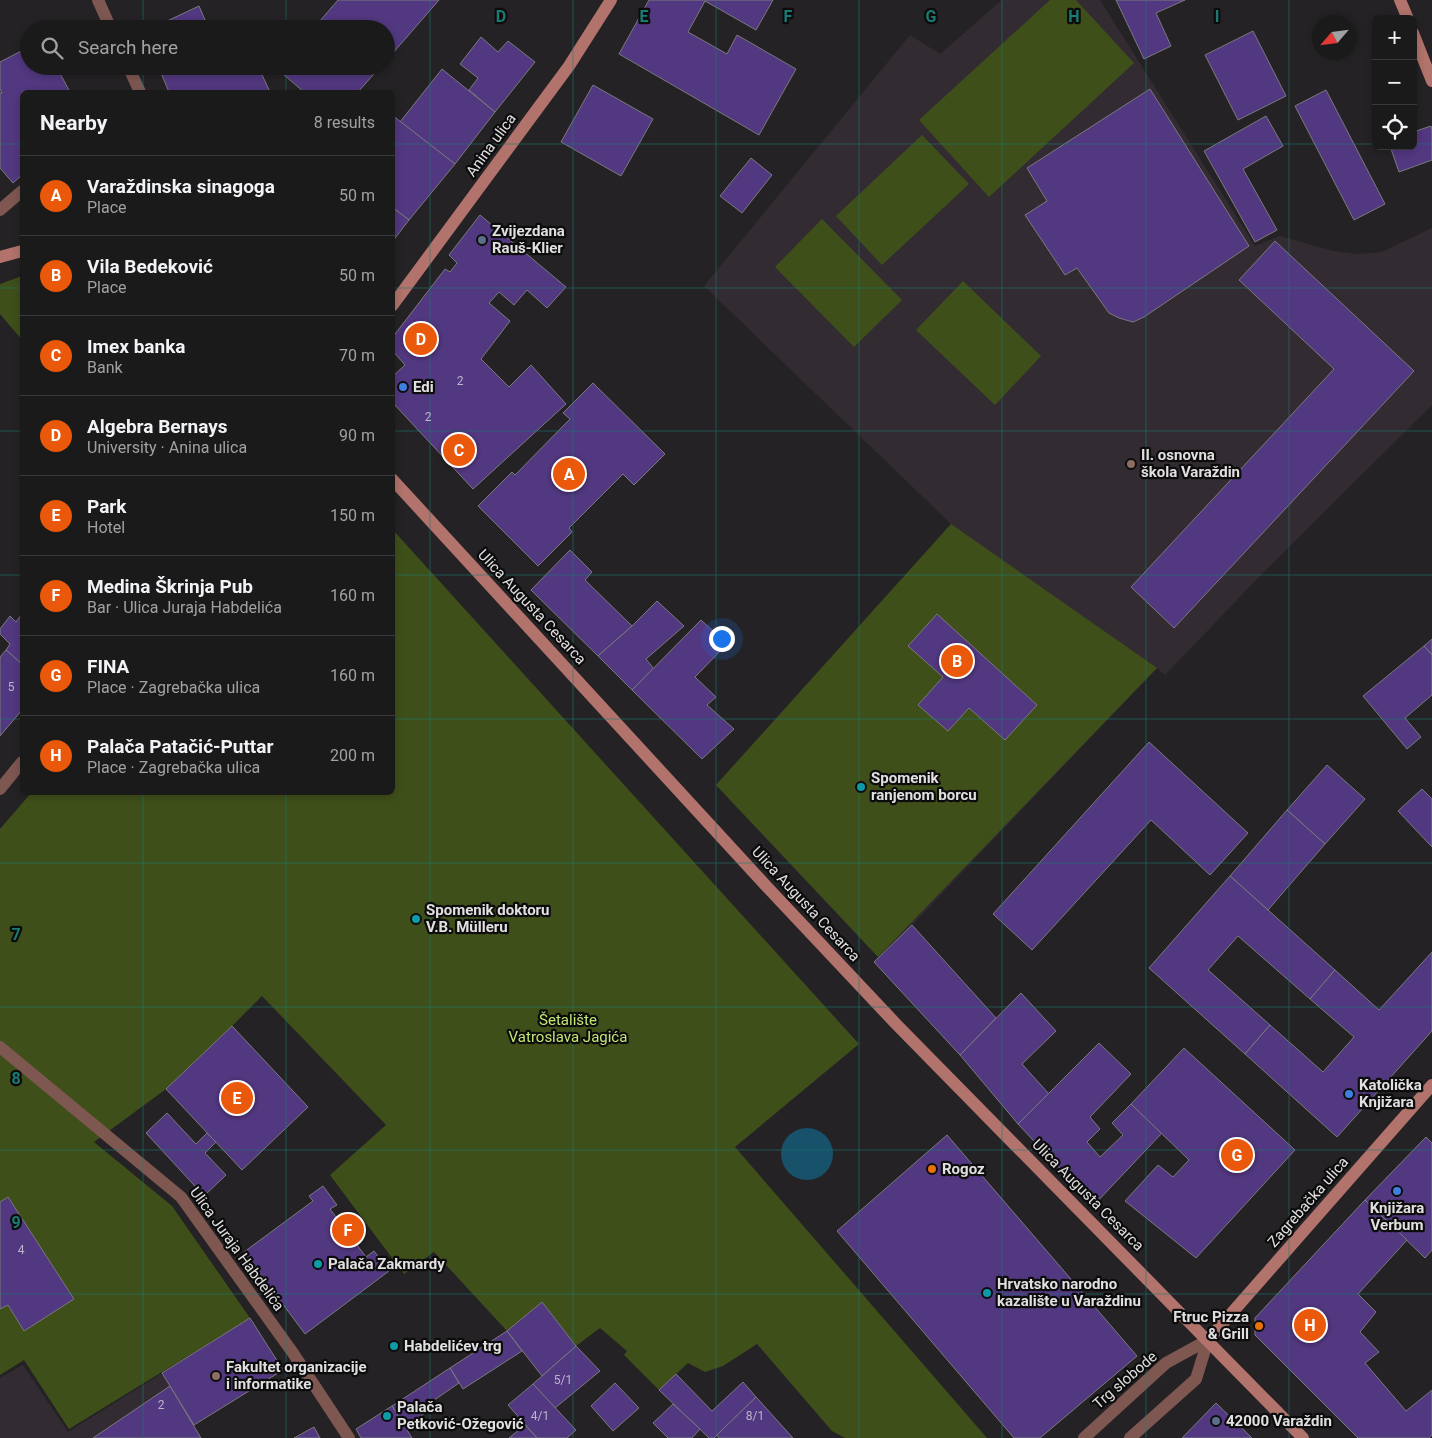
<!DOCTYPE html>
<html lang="en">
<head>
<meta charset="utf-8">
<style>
  :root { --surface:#1b1a1b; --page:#242324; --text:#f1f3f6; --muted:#a0a1a3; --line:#39383a; --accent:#ea580c }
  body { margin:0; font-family:Roboto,sans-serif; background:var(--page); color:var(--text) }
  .controls { position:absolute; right:15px; top:15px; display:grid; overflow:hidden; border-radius:8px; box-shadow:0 2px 8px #0003 }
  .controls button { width:45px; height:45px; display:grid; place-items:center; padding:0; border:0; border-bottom:1px solid var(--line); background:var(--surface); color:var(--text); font:25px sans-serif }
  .compass { position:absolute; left:1312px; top:15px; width:45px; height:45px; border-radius:50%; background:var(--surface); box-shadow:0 2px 8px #0003; rotate:242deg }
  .you { position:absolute; left:721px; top:638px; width:18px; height:18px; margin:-12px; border:4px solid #fff; border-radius:50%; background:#1a73e8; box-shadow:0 0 0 8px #1a73e833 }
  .badge { display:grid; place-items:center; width:32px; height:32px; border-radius:50%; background:var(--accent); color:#fff; font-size:16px; font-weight:700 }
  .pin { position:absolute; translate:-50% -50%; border:2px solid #fff; box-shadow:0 1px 5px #0006 }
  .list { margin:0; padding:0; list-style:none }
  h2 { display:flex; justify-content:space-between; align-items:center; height:65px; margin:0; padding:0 20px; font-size:21px }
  h2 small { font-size:16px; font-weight:400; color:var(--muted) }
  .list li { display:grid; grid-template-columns:32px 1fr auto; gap:15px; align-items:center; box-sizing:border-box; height:80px; padding:0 20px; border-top:1px solid var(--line) }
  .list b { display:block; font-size:19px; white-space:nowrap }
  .list p { margin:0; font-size:16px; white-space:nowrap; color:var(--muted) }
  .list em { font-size:16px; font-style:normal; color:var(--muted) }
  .icon { flex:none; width:28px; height:28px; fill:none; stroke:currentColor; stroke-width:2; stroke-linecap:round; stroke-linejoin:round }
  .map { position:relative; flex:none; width:1432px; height:1438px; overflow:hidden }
  .search { position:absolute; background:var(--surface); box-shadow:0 2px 8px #0003; left:20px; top:20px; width:375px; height:55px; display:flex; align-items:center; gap:12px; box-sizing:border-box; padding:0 18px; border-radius:28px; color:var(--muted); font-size:19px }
  .panel { position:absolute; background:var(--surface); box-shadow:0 2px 8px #0003; left:20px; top:90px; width:375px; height:705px; border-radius:8px }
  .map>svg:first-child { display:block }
  .built { fill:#322c32 }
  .green { fill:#3f4f1a }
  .water { fill:#17516a }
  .building { fill:#523880; stroke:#7a7a7d }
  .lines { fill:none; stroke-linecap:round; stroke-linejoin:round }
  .lane { stroke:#7e5751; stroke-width:12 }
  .street { stroke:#7e5751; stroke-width:12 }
  .secondary { stroke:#b1736b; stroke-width:12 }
  .grid { fill:none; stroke:#1a7b74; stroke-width:1; stroke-opacity:0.55 }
  .service-dot { fill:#5c6f8a; stroke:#0d0c0d; stroke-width:2 }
  .shop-dot { fill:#3f7fe0; stroke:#0d0c0d; stroke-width:2 }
  .education-dot { fill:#8d6e63; stroke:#0d0c0d; stroke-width:2 }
  .culture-dot { fill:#0f9aa8; stroke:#0d0c0d; stroke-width:2 }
  .food-dot { fill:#e8710a; stroke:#0d0c0d; stroke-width:2 }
  .labels { text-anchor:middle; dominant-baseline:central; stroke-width:4.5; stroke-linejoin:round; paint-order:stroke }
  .number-label { font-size:12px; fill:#bdb5c8 }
  .street-label { font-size:15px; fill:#e1dfe0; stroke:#0d0c0d }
  .poi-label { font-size:15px; font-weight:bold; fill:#e1dfe0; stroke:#0d0c0d; text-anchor:start }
  .park-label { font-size:15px; fill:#c2e673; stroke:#0d0c0d }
  .grid-label { font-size:16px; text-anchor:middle; font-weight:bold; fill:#1a7b74; stroke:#0d0c0d; stroke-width:4.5; stroke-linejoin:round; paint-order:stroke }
</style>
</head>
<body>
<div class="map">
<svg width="1432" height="1438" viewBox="0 0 1432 1438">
  <rect width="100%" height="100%" fill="#242224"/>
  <g class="built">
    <polygon points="1002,0 1100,0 1255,246 1280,236 1333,251 1358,254 1382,252 1432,228 1432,405 1260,576 1165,675 1157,668 912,925 878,957 716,785 951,524 704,286 910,35 940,54"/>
    <polygon points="250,1318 283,1370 194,1425 201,1438 0,1438 0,1378 23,1365 68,1432"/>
  </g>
  <g class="green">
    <polygon points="1050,0 1076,0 1134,63 989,197 919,120"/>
    <polygon points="922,135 969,184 882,265 836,216"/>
    <polygon points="822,219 902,300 854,347 775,267"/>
    <polygon points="22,276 22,340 0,314 0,284"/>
    <polygon points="963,281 1041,356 995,405 916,330"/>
    <polygon points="951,524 1157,668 878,957 716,785"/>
    <polygon points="393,530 859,1044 735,1147 987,1438 845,1438 832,1431 757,1344 723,1366 705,1372 688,1363 659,1390 624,1355 627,1351 600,1328 576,1346 542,1302 507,1331 434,1252 404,1274 330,1175 386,1125 262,996 232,1026 166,1089 94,1142 172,1206 250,1318 69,1429 24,1360 0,1375 0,1309 8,1305 24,1331 73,1299 8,1197 0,1202 0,829 31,793 392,792"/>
  </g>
  <circle class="water" cx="807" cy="1154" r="26"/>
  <g class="building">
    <polygon points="338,0 439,0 386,61 386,29 313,29"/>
    <polygon points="649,0 773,0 756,30 705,1 688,32 727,54 737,35 796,69 759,135 619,54"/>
    <polygon points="1116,0 1185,0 1156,13 1171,46 1144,59"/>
    <polygon points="199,6 209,29 150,29"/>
    <polygon points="1253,31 1286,96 1238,120 1205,55"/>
    <polygon points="481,37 498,52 508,41 535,62 495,112 469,90 478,78 460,64"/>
    <polygon points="29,47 29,66 56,66 70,92 22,92 22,175 13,183 0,168 0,93 2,93 0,89 0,62"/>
    <polygon points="158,66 226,66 230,74 248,66 258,66 270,92 169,92"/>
    <polygon points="280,66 381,66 358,92 304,92 277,69"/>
    <polygon points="442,69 495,112 455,164 400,122"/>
    <polygon points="593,85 653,119 621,176 561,142"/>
    <polygon points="1150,89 1249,246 1144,317 1133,322 1119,318 1109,313 1077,268 1065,275 1025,215 1047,201 1027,168"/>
    <polygon points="1326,90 1385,204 1354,220 1295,106"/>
    <polygon points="392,115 455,164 409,220 392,207"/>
    <polygon points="1266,116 1283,146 1243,169 1277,230 1255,242 1204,151"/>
    <polygon points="1431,126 1432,130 1432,160 1399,172 1390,146 1413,146 1413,132"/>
    <polygon points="751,158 772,175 742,213 720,196"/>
    <polygon points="392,207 409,220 392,242"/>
    <polygon points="480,215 566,287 547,308 527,290 514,305 499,292 489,303 510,321 481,359 509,387 531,365 566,404 473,489 392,402 392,377 405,365 392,350 392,338 445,269 450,272 457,263 449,255"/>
    <polygon points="1275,241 1414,371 1174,628 1131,587 1334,369 1239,280"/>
    <polygon points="593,383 665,454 634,485 623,474 569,528 572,532 538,566 478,506 512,472 515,475 570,419 563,413"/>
    <polygon points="570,550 592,572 585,580 632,626 598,656 531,590"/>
    <polygon points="657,601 684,626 646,659 654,669 632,690 598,656 632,626"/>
    <polygon points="22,614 22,664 6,650 10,644 0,634 0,629 10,616 16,622"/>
    <polygon points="937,614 1037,705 1005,740 969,708 948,731 918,705 943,677 908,646"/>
    <polygon points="701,620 727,644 695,677 716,697 707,705 734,729 702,759 632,690"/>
    <polygon points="1432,639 1432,655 1424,646"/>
    <polygon points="1424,646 1432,655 1432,695 1405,718 1421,737 1407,749 1363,696"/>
    <polygon points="6,650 22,664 22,710 0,736 0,657"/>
    <polygon points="1149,742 1248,833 1210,875 1151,820 1032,950 993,914"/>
    <polygon points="1327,765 1365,799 1325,844 1287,810"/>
    <polygon points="1422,789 1432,799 1432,847 1398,811"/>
    <polygon points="1287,810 1325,844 1268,910 1230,876"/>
    <polygon points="1230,876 1335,970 1310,999 1238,936 1208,970 1270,1025 1245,1054 1149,968"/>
    <polygon points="912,925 996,1018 960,1055 874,962"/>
    <polygon points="1432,952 1432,1031 1337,1137 1245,1054 1270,1025 1323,1072 1354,1037 1310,999 1335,970 1379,1010"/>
    <polygon points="1021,993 1056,1031 1022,1064 1049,1094 1018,1124 960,1055"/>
    <polygon points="232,1026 308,1107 242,1170 166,1089"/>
    <polygon points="1099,1043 1131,1074 1090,1117 1100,1129 1087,1142 1100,1157 1123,1135 1112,1123 1131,1104 1162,1133 1094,1205 1018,1124"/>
    <polygon points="1184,1048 1295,1150 1196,1258 1125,1201 1158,1165 1173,1177 1189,1160 1131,1104"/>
    <polygon points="167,1113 196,1144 207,1133 216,1142 205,1153 226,1175 204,1196 146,1133"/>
    <polygon points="947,1135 1137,1356 1040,1438 1014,1438 837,1231"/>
    <polygon points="1426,1137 1432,1143 1432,1250 1425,1258 1365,1200"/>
    <polygon points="323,1186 337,1205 330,1209 366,1257 374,1251 389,1271 305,1334 244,1252 313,1201 309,1196"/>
    <polygon points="8,1197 74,1299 24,1331 8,1305 0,1309 0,1202"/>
    <polygon points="1365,1200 1407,1240 1358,1294 1376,1312 1360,1332 1379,1352 1365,1363 1406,1411 1432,1390 1432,1435 1429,1438 1358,1438 1255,1335 1255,1318"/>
    <polygon points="542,1302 576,1346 542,1376 507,1331"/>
    <polygon points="250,1318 283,1370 194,1425 162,1373"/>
    <polygon points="507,1331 522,1351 463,1389 450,1368"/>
    <polygon points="576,1346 600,1371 555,1408 533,1384"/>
    <polygon points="450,1368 459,1383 427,1405 430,1410 405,1426 392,1406"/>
    <polygon points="676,1374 712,1411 743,1382 756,1397 714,1438 709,1438 659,1390"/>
    <polygon points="615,1383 639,1408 613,1431 591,1406"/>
    <polygon points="533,1384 576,1430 567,1438 537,1438 508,1405"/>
    <polygon points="170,1386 201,1438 93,1438"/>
    <polygon points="756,1397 793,1438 719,1438 717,1435"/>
    <polygon points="1216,1403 1252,1438 1182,1438"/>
    <polygon points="673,1404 700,1429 692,1438 668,1438 653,1423"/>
    <polygon points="392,1406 412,1438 361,1438 356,1429"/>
    <polygon points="525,1425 537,1438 509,1438"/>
    <polygon points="314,1427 320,1438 294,1438"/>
  </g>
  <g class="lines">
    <polyline class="lane" points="0,210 22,191"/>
    <g class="street">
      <polyline points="98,0 111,29"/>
      <polyline points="128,66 140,92"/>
      <polyline points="0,789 22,762"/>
      <polyline points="0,1047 181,1197 293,1353 349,1438"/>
      <polyline points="1084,1438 1166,1363 1208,1340"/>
      <polyline points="1130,1438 1196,1379 1208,1340"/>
    </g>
    <g class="secondary">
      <polyline points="1400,0 1408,19"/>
      <polyline points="1413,33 1432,81"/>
      <polyline points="0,257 22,251"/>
      <polyline points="392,306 569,66 611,0"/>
      <polyline points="392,479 769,889 897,1025 1303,1438"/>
      <polyline points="1208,1340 1432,1085"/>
    </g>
  </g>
  <path class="grid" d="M143,0V29M286,0V29M430,0V1438M573,0V1438M716,0V1438M859,0V1438M1002,0V1438M1146,0V1438M1289,0V1438M143,66V92M286,66V92M0,144H22M392,144H1376M1413,144H1432M0,288H22M392,288H1432M0,431H22M392,431H1432M0,575H22M392,575H1432M0,719H22M392,719H1432M143,792V1438M286,792V1438M0,863H1432M0,1007H1432M0,1150H1432M0,1294H1432"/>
  <g class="service-dot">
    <circle cx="482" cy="240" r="5"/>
    <circle cx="1216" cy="1421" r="5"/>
  </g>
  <g class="shop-dot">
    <circle cx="403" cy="387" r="5"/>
    <circle cx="1349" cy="1094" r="5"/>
    <circle cx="1397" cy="1191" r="5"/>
  </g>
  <g class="education-dot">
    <circle cx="1131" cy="464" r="5"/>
    <circle cx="216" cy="1376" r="5"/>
  </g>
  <g class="culture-dot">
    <circle cx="861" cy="787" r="5"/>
    <circle cx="416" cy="919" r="5"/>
    <circle cx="318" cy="1264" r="5"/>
    <circle cx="987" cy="1293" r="5"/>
    <circle cx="394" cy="1346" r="5"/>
    <circle cx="387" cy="1416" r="5"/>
  </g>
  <g class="food-dot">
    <circle cx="932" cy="1169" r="5"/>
    <circle cx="1259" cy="1326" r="5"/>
  </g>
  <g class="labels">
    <g class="number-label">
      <text x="460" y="381">2</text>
      <text x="428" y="417">2</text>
      <text x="11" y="687">5</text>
      <text x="21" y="1250">4</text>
      <text x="563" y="1380">5/1</text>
      <text x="161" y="1405">2</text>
      <text x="540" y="1416">4/1</text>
      <text x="755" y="1416">8/1</text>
    </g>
    <g class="street-label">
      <text transform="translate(491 145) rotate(-54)">Anina ulica</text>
      <text transform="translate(532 607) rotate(47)">Ulica Augusta Cesarca</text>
      <text transform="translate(806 904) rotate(47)">Ulica Augusta Cesarca</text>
      <text transform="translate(1088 1195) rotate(45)">Ulica Augusta Cesarca</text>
      <text transform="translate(1308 1202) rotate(-49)">Zagrebačka ulica</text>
      <text transform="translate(237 1249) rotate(54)">Ulica Juraja Habdelića</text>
      <text transform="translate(1125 1380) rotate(-41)">Trg slobode</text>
    </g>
    <g class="poi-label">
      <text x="492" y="231">Zvijezdana<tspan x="492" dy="17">Rauš-Klier</tspan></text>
      <text x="413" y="387">Edi</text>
      <text x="1141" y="455">II. osnovna<tspan x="1141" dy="17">škola Varaždin</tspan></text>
      <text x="871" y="778">Spomenik<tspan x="871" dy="17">ranjenom borcu</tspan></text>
      <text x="426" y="910">Spomenik doktoru<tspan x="426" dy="17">V.B. Mülleru</tspan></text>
      <text x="1359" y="1085">Katolička<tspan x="1359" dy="17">Knjižara</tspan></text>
      <text x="942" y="1169">Rogoz</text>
      <text x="1397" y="1208" text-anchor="middle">Knjižara<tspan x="1397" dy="17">Verbum</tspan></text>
      <text x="328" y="1264">Palača Zakmardy</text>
      <text x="997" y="1284">Hrvatsko narodno<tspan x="997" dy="17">kazalište u Varaždinu</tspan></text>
      <text x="1249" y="1317" text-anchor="end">Ftruc Pizza<tspan x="1249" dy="17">&amp; Grill</tspan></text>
      <text x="404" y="1346">Habdelićev trg</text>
      <text x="226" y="1367">Fakultet organizacije<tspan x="226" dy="17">i informatike</tspan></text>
      <text x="397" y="1407">Palača<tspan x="397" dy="17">Petković-Ožegović</tspan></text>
      <text x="1226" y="1421">42000 Varaždin</text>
    </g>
    <g class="park-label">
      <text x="568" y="1020">Šetalište<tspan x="568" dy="17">Vatroslava Jagića</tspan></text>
    </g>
  </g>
  <g class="grid-label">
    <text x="501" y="22">D</text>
    <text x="644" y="22">E</text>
    <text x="788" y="22">F</text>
    <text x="931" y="22">G</text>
    <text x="1074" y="22">H</text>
    <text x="1217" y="22">I</text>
    <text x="16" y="940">7</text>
    <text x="16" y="1084">8</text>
    <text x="16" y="1228">9</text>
  </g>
</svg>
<div class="controls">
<button>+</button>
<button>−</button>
<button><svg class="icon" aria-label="locate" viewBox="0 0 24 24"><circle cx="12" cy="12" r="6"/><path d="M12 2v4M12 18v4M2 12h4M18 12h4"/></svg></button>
</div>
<svg class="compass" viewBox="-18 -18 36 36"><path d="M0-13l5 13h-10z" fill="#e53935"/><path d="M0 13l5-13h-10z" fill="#a0a1a3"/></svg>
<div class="you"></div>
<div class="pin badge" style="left:569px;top:474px">A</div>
<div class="pin badge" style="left:957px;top:661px">B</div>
<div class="pin badge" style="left:459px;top:450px">C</div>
<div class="pin badge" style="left:421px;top:339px">D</div>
<div class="pin badge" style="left:237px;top:1098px">E</div>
<div class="pin badge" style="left:348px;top:1230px">F</div>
<div class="pin badge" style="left:1237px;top:1155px">G</div>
<div class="pin badge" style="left:1310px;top:1325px">H</div>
<div class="search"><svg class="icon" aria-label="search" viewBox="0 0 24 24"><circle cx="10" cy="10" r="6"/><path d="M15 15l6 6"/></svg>Search here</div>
<section class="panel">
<h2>Nearby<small>8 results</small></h2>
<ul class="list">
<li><span class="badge">A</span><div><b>Varaždinska sinagoga</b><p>Place</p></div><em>50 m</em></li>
<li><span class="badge">B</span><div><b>Vila Bedeković</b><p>Place</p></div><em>50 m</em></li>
<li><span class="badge">C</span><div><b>Imex banka</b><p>Bank</p></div><em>70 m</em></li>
<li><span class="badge">D</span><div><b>Algebra Bernays</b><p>University · Anina ulica</p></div><em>90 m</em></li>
<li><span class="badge">E</span><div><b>Park</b><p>Hotel</p></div><em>150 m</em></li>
<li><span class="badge">F</span><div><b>Medina Škrinja Pub</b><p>Bar · Ulica Juraja Habdelića</p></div><em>160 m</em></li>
<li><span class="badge">G</span><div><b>FINA</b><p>Place · Zagrebačka ulica</p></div><em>160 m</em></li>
<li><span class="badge">H</span><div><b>Palača Patačić-Puttar</b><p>Place · Zagrebačka ulica</p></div><em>200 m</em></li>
</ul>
</section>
</div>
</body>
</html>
